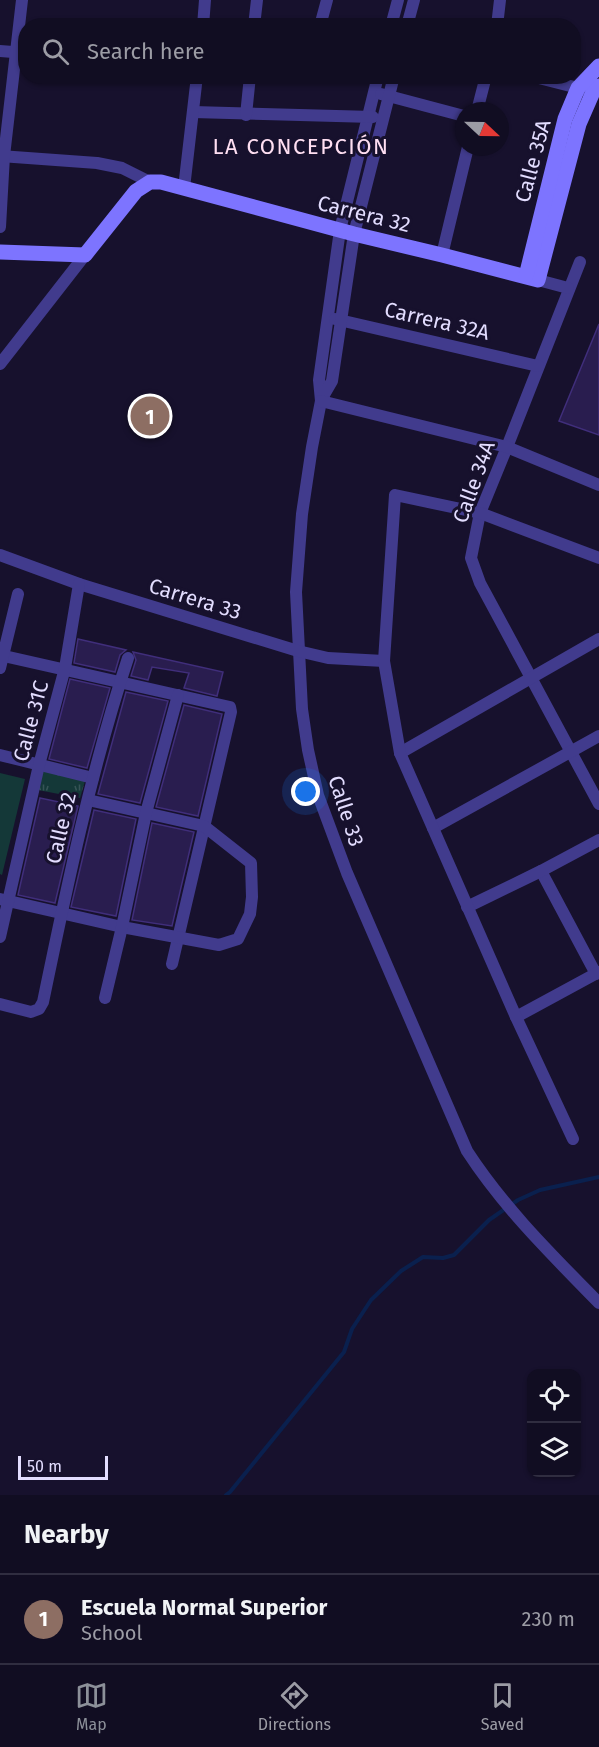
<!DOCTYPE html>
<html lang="en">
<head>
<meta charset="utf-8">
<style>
  :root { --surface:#110d22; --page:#1e1b2f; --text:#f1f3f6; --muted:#9c9ca5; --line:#302d40; --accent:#8c9099 }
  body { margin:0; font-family:"Fira Sans",sans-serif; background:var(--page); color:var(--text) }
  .controls { position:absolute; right:18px; bottom:18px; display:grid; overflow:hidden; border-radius:12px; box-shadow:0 2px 4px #0004 }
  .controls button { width:54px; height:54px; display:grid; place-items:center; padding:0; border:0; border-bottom:2px solid var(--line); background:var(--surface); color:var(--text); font:30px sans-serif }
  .compass { position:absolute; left:455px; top:102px; width:54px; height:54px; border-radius:50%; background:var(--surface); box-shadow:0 2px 4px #0004; rotate:112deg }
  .scale { position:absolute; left:18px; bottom:15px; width:90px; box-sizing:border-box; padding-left:6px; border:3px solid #e3ddff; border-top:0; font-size:16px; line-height:21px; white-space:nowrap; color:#e3ddff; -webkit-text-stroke:4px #17112d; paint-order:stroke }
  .you { position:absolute; left:306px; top:792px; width:21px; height:21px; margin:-15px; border:4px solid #fff; border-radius:50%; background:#1a73e8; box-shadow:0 0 0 9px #1a73e833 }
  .badge { display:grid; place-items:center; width:39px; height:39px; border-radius:50%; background:var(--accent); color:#fff; font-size:20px; font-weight:700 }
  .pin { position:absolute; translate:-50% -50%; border:3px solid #fff; box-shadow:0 2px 6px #0006 }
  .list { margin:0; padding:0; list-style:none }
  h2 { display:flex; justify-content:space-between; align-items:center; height:78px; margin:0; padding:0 24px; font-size:26px }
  h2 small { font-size:20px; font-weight:400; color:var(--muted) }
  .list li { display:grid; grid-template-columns:39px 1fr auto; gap:18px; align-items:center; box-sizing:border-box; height:90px; padding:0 24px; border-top:2px solid var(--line) }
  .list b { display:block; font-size:22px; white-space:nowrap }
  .list p { margin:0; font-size:20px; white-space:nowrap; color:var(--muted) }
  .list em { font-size:20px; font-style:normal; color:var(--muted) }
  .icon { flex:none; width:33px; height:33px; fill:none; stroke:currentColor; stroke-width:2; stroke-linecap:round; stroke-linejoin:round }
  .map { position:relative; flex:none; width:599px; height:1495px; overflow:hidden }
  .search { position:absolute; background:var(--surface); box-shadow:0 2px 4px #0004; left:18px; right:18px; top:18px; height:66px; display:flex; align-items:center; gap:15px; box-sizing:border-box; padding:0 21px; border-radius:24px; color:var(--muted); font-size:22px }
  .sheet { height:168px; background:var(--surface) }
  nav { display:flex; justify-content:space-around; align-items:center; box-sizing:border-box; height:84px; border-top:2px solid var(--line); background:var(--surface); font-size:16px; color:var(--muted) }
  nav a { display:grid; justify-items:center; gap:3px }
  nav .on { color:var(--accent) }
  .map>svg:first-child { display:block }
  .grass { fill:url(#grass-tufts) }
  .park { fill:#143838 }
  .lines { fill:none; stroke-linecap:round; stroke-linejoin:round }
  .stream { stroke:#0a204e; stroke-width:4 }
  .building { fill:#291d4f; stroke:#402e7b; stroke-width:1.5 }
  .street { stroke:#413b8d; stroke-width:12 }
  .secondary { stroke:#7d74ff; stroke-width:15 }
  .labels { text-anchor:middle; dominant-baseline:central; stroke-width:6; stroke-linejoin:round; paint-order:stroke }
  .street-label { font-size:21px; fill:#e3ddff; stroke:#17112d }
  .neighbourhood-label { font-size:22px; letter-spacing:1.5px; fill:#ffdff2; stroke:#17112d }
</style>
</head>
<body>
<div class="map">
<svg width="599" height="1495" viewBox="0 0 599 1495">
  <defs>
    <pattern id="grass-tufts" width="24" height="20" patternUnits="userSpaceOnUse" patternTransform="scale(1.5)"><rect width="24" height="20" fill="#143838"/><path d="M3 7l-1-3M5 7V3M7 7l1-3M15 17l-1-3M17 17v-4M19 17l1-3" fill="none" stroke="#365456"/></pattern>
  </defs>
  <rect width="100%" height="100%" fill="#17112d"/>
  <polygon class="grass" points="41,770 85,781 80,798 38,790"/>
  <polygon class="park" points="0,773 25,779 2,875 0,874"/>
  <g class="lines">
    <polyline class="stream" points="226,1495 230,1492 344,1352 352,1329 371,1300 401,1271 423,1257 443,1258 454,1255 489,1220 518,1200 540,1190 599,1177"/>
  </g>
  <g class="building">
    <polygon points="599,324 599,435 559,421"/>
    <polygon points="78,639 126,650 120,655 115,672 74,663"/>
    <polygon points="133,652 223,672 217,696 184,688 189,673 152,667 148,680 131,676 136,660"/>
    <polygon points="70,679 110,688 87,768 49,759"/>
    <polygon points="126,692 168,701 140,803 98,794"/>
    <polygon points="184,705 222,714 198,816 156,807"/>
    <polygon points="40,798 78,806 55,903 18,895"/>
    <polygon points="94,810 136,819 116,916 71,907"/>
    <polygon points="152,823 194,832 172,926 132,920"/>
  </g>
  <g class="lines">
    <g class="street">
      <polyline points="203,26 205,0"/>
      <polyline points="254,26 257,0"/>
      <polyline points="320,26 327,0"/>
      <polyline points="391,26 398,0"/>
      <polyline points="407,26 414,0"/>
      <polyline points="497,26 500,0"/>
      <polyline points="0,51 26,53"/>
      <path d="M378,76L340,230L319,380L321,401L312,447L302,514L296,592L302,709L308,750L318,795L347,873L467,1151C504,1208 552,1255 599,1303"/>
      <polyline points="531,76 586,90"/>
      <polyline points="381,94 464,116"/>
      <polyline points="477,111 486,76"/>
      <polyline points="193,112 373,117"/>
      <polyline points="246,115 250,76"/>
      <polyline points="0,156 97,163 122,168 150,182"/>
      <polyline points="184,188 197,76"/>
      <polyline points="0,227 4,156 22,0"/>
      <polyline points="442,255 468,147"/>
      <polyline points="580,262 507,447 480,513 471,558 480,583 599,804"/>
      <polyline points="538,280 568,288"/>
      <polyline points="335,319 538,366"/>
      <polyline points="0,364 85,255"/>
      <polyline points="321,400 332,381 354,234 394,76"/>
      <polyline points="321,401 507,447 599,485"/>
      <polyline points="0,555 79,584 298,651 328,658 384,661"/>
      <polyline points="0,655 230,707 231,712 172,964"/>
      <polyline points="0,668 18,594"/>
      <polyline points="400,753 599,639"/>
      <polyline points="0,755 93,778"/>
      <polyline points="433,828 599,736"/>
      <polyline points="541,871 596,974"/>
      <polyline points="0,899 122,927 219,945 238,939 250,914 252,897 251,863 204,826 88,800"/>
      <polyline points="467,907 541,871 599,840"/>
      <polyline points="0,937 39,765 65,668 79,584"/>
      <polyline points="105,998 122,927 146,813 178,695"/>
      <path d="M0,1004L31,1012L39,1009L43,1002C67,886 91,770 128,658"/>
      <polyline points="516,1017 599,972"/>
      <polyline points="573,1139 516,1017 400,753 384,661 395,495 480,513 599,558"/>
    </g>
    <g class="secondary">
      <polyline points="0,252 85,255 136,191 150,182 161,182 354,234 442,255 538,280 579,124 593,92 599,86"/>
      <polyline points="526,276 565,119 578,88 599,66"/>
    </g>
  </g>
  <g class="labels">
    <g class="street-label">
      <text transform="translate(533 161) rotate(-75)">Calle 35A</text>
      <text transform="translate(364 214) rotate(14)">Carrera 32</text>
      <text transform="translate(437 321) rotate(13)">Carrera 32A</text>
      <text transform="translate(474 482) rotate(-70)">Calle 34A</text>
      <text transform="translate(195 599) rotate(17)">Carrera 33</text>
      <text transform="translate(31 721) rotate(-75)">Calle 31C</text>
      <text transform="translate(346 811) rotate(72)">Calle 33</text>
      <text transform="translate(61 828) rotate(-77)">Calle 32</text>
    </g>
    <g class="neighbourhood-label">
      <text x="301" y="146">LA CONCEPCIÓN</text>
    </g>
  </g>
</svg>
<div class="controls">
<button><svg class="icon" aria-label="locate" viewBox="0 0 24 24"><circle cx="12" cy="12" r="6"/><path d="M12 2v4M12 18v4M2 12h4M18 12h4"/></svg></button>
<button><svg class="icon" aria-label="layers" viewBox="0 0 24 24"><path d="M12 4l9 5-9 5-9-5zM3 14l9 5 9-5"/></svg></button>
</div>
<svg class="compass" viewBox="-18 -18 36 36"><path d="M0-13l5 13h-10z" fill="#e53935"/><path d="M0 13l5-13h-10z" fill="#9c9ca5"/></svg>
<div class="scale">50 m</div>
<div class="you"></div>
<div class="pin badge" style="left:150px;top:416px;background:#8d6e63">1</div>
<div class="search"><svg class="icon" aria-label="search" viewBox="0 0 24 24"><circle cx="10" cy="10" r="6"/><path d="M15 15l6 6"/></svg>Search here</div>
</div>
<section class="sheet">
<h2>Nearby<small></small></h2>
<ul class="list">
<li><span class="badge" style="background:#8d6e63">1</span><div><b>Escuela Normal Superior</b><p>School</p></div><em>230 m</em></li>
</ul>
</section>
<nav>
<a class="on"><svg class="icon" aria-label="map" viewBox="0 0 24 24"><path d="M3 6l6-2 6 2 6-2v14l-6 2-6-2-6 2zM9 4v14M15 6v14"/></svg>Map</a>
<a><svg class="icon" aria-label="directions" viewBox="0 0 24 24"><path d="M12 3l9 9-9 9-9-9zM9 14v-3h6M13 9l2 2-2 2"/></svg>Directions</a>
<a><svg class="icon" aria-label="saved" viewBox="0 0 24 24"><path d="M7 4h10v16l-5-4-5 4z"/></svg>Saved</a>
</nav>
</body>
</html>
